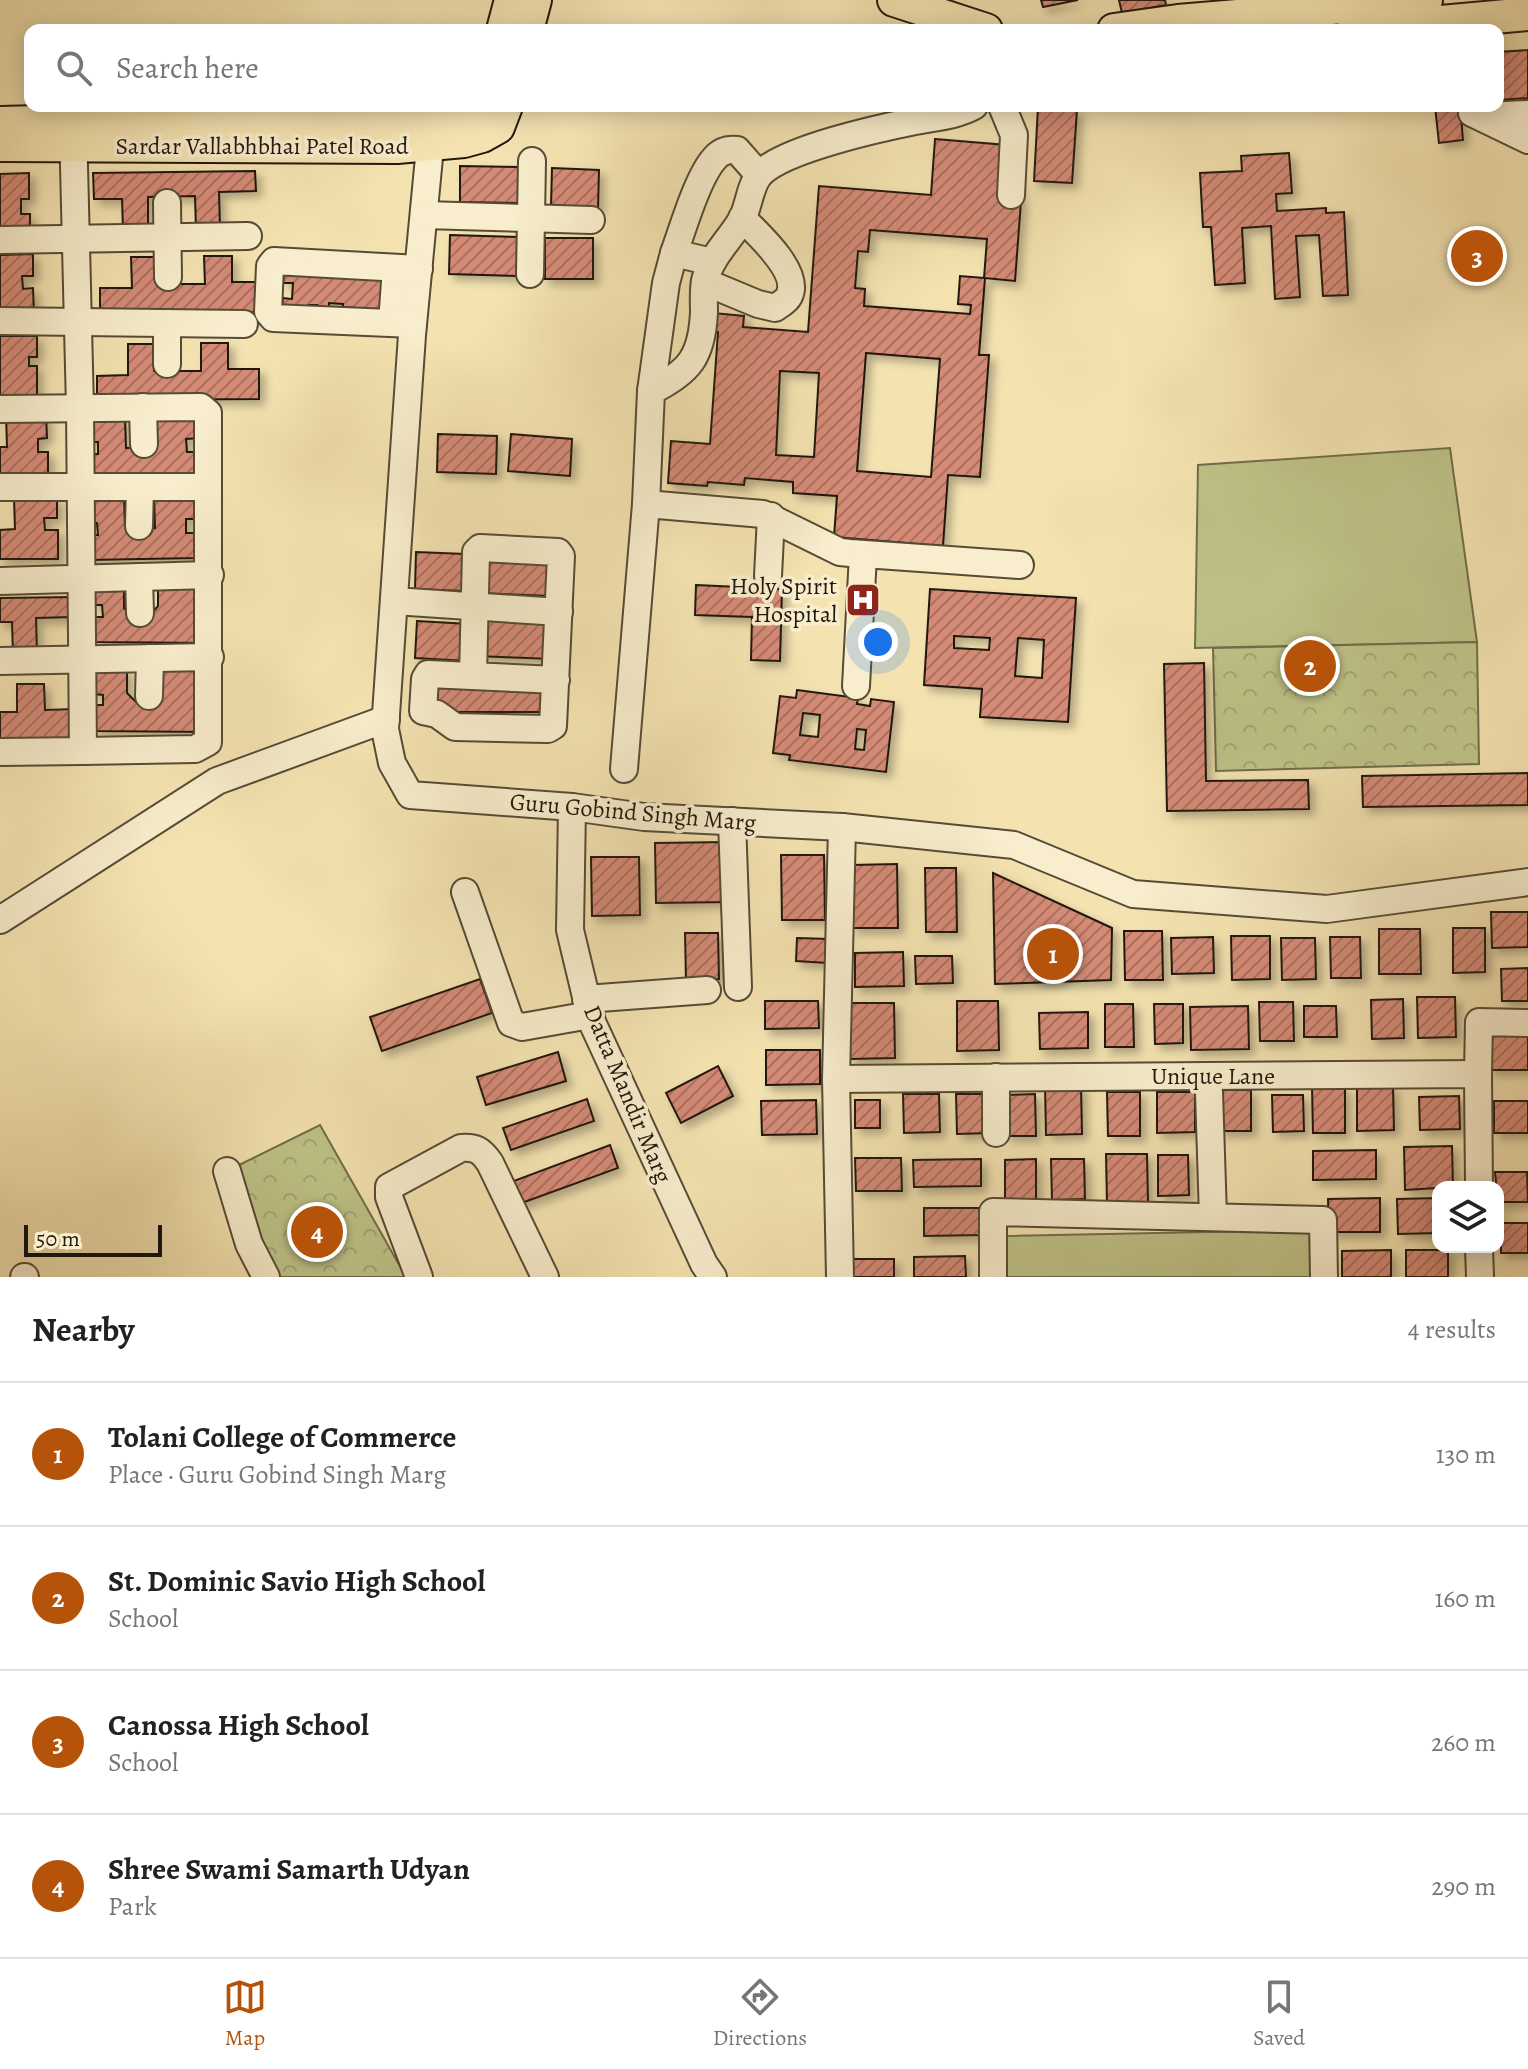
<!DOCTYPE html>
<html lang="en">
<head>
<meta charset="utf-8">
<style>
  :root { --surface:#fff; --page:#f2f2f2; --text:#222; --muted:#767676; --line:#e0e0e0; --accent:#b45309 }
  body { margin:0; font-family:Alegreya,serif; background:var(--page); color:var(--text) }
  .controls { position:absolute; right:24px; bottom:24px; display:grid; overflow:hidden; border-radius:16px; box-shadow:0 4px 20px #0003 }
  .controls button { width:72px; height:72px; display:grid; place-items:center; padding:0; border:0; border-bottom:2px solid var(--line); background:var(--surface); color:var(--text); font:40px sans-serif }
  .scale { position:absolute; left:24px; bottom:20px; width:138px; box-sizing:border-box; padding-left:8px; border:4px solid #21180d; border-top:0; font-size:22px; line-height:28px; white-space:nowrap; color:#21180d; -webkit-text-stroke:6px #f8edcc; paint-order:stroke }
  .you { position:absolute; left:878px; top:642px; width:28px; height:28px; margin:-20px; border:6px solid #fff; border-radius:50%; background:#1a73e8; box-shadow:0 0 0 12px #1a73e833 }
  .badge { display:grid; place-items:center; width:52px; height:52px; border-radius:50%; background:var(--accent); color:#fff; font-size:26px; font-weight:700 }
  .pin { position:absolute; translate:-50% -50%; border:4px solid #fff; box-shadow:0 2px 8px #0006 }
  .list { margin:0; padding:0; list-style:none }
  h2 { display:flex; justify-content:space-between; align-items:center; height:104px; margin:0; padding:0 32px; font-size:34px }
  h2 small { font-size:26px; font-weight:400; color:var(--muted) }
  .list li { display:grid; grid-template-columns:52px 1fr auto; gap:24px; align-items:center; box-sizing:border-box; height:144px; padding:0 32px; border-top:2px solid var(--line) }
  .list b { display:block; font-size:30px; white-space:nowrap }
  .list p { margin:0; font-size:26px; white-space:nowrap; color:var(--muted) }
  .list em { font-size:26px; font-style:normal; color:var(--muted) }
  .icon { flex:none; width:44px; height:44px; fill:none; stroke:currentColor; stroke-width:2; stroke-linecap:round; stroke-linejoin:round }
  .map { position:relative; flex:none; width:1528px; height:1277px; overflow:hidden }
  .search { position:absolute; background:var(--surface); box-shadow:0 4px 20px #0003; left:24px; right:24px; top:24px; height:88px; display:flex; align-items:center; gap:20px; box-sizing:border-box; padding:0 28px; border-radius:16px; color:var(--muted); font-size:30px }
  .sheet { height:680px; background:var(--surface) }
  nav { display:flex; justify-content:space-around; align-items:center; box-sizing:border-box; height:112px; border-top:2px solid var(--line); background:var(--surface); font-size:22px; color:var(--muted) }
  nav a { display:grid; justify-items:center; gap:4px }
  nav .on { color:var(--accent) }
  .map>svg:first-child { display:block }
  .grass { fill:#bfc389; stroke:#706e4b; stroke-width:2 }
  .park { fill:url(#park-crowns); stroke:#706e4b; stroke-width:2 }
  .building { fill:url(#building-hatch); stroke:#21180d; stroke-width:2; fill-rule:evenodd; filter:url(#shadow) }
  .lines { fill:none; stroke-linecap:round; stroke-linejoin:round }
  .minor-casing { stroke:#564b36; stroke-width:30 }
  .major-casing { stroke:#21180d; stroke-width:36 }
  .minor { stroke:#f8edcc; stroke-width:26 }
  .major { stroke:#f4e3b1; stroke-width:32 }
  .labels { text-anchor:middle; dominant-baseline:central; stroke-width:7; stroke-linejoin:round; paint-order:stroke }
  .street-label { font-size:24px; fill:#21180d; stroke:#f8edcc }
  .poi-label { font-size:24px; fill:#21180d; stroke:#f8edcc; text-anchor:end }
</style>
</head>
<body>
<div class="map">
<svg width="1528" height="1277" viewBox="0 0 1528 1277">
  <defs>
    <pattern id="park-crowns" width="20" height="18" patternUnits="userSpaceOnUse" patternTransform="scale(2)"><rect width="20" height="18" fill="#bfc389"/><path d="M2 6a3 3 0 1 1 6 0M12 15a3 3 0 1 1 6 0" fill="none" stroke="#a4a775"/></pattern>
    <pattern id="building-hatch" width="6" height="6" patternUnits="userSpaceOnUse" patternTransform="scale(2)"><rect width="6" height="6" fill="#d58a76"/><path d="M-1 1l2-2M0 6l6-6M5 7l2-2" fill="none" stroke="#ac705f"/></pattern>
    <filter id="shadow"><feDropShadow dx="5.5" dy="5.5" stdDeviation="4" flood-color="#0004"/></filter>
  </defs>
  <rect width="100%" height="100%" fill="#f4e3b1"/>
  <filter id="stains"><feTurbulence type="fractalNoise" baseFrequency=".0025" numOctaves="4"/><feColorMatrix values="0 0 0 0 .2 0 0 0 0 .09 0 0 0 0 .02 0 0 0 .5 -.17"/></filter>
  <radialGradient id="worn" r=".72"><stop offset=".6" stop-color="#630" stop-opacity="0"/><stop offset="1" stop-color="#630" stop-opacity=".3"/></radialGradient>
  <g class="grass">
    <polygon points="1450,448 1477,642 1195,648 1198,465"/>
    <polygon points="1317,1230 1318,1277 1003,1277 1002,1236"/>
  </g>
  <g class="park">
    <polygon points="1477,642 1479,764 1216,771 1213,648"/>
    <polygon points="320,1125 406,1277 272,1277 227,1171"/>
  </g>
  <g class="building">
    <polygon points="1041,0 1078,0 1043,7"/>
    <polygon points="1119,0 1165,0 1166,5 1122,13"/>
    <polygon points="1528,50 1528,98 1498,100 1498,52"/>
    <polygon points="1435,106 1460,106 1463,140 1439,143"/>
    <polygon points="1038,107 1077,110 1072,183 1034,181"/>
    <path d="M935,139L1007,145L1021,201L1015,281L985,278L979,355H989L980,477L948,475L943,546L834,537L837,496L793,493V482L745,478L744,485L708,482L707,486L668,483L671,441L710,444L718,332L713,331L714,313L744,316L743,327L808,332L819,186L931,195ZM870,230L987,239L984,278L960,276L958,304L971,305L970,314L864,306L865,289L855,288L858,251L868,252ZM866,353L940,359L931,477L857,471ZM780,371L819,373L814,457L776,455Z"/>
    <polygon points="1289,153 1292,193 1276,194 1277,211 1326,208 1326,213 1344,212 1348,295 1323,296 1319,235 1296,236 1300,297 1275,299 1271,226 1242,228 1245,283 1215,285 1211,227 1203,227 1200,173 1242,171 1241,156"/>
    <polygon points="460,166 520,167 519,203 460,202"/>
    <polygon points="552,168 599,170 598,209 551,207"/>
    <polygon points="255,171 256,191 219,192 220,228 196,229 195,196 148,197 148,229 123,230 122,199 94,199 93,173"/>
    <polygon points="29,173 29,199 21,199 21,214 30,214 30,233 0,234 0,174"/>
    <polygon points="450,235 519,237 518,276 449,274"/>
    <rect x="545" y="238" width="48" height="41"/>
    <polygon points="33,254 33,276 22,276 23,289 33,288 34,314 0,314 0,255"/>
    <polygon points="204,256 232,256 232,282 263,282 263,312 100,313 100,288 132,288 131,257 157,257 157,284 205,284"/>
    <polygon points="284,270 388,275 387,313 357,312 357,308 343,307 343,304 329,303 329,311 316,310 317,305 309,305 308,310 282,308 283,298 292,299 293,283 283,283"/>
    <polygon points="0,336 37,336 37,357 29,357 29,366 37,366 37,397 0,397"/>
    <polygon points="201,343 228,343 228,369 259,369 259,399 97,400 97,376 128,375 128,344 153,344 154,371 201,371"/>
    <polygon points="46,414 47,438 38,439 38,452 48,452 48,477 0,478 0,447 7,447 6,415"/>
    <polygon points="200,414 200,438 186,439 187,452 196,452 197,477 88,480 87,454 98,454 98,442 87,442 86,416 125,416 126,448 155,447 154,415"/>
    <polygon points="438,434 497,436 496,474 437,472"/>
    <polygon points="511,434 572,439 570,476 508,471"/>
    <polygon points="195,494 195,519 186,519 186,533 196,533 197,558 88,560 87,535 98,535 97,523 87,523 86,497 124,496 125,528 155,528 154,496"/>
    <polygon points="14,498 57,498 57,518 44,518 45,530 58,530 58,559 0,559 0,530 15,529"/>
    <polygon points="416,552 465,554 464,591 415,589"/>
    <polygon points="482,555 552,558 550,596 480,593"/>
    <polygon points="158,581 206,581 206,643 94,642 94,617 103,617 102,605 94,605 94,584 124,584 124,608 133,618 148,618 158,606"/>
    <polygon points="696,585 782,589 780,661 751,660 752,617 695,615"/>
    <path d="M930,589L1076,598L1068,722L980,717L982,689L924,685ZM954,636L990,638L989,650L954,648ZM1018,638L1044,640L1042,678L1015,676Z"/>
    <polygon points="72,597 73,617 36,618 37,654 13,654 12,622 0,622 0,598"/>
    <polygon points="480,619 553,622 551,659 478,656"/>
    <polygon points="417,621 469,624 467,661 415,658"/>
    <polygon points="1204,663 1206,781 1308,780 1309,809 1167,811 1164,664"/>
    <polygon points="94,669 127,669 127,693 138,704 146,702 157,669 208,669 207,732 94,731 94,705 103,705 103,695 94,694"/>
    <polygon points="17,684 44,684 45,710 75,709 76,740 0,740 0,712 17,712"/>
    <polygon points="437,685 542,686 542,712 437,712"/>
    <path d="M797,690L858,698L857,704L870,706L871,699L894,702L886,772L789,760L790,755L773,753L780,696L796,698ZM803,713L820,715L818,737L800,735ZM857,729L866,730L864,750L855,749Z"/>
    <polygon points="1528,773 1528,805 1363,807 1362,776"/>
    <polygon points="727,842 728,902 656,903 655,843"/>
    <polygon points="781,855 824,855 825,920 782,920"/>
    <polygon points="591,857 639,857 640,915 592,916"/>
    <polygon points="897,864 898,928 852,928 851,865"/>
    <polygon points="925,868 956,868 957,932 926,932"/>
    <polygon points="993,873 1112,928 1111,980 995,984"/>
    <polygon points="1491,912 1528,912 1528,947 1492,948"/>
    <polygon points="1453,928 1485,928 1485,972 1453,973"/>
    <polygon points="1379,929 1420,929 1421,974 1379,974"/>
    <polygon points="1124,931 1162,931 1163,980 1125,980"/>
    <polygon points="685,933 718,933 719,979 686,980"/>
    <polygon points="1231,936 1270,936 1270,979 1232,980"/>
    <polygon points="1213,937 1214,973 1172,974 1171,938"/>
    <polygon points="1330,937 1360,937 1361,978 1331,978"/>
    <polygon points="797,938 829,939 828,963 796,961"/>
    <polygon points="1281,938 1315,938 1316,979 1282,980"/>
    <polygon points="903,952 904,986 855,987 855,953"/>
    <polygon points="915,956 952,956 953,983 916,984"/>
    <polygon points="1528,968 1528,1001 1502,1001 1501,969"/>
    <polygon points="480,979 492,1013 382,1051 370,1017"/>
    <polygon points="1417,997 1455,997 1456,1037 1418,1038"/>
    <polygon points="1403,999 1404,1038 1372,1039 1371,1000"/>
    <polygon points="765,1001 818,1001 819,1028 765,1029"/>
    <polygon points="957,1001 998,1001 999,1050 957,1051"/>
    <polygon points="1259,1002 1293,1002 1294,1041 1260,1041"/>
    <polygon points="849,1003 894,1003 895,1058 850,1059"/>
    <polygon points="1105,1004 1133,1004 1134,1047 1105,1047"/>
    <polygon points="1154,1004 1183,1004 1183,1043 1155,1044"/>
    <polygon points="1248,1006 1249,1049 1191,1050 1190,1007"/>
    <polygon points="1304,1006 1336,1006 1337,1037 1304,1037"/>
    <polygon points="1088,1012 1088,1048 1040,1049 1039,1013"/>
    <polygon points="1528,1035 1528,1070 1488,1070 1488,1036"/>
    <polygon points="766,1050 820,1050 820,1084 766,1085"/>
    <polygon points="558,1052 566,1081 486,1105 477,1077"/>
    <polygon points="718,1066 733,1096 681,1123 666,1093"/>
    <polygon points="1081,1085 1082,1134 1046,1135 1045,1086"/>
    <polygon points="1393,1086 1394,1130 1357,1131 1357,1087"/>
    <polygon points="1312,1087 1345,1087 1345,1133 1313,1133"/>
    <rect x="1219" y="1090" width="32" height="41"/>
    <polygon points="1107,1092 1140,1092 1140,1136 1108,1136"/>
    <polygon points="1157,1092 1195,1092 1195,1132 1157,1133"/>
    <polygon points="903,1094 939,1094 940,1132 904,1133"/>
    <polygon points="956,1094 989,1094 990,1133 957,1134"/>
    <polygon points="1035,1094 1036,1136 1006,1136 1006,1095"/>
    <polygon points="1272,1095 1303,1095 1304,1131 1273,1132"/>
    <polygon points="1459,1096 1460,1129 1420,1130 1419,1097"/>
    <polygon points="587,1099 594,1121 511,1150 503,1128"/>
    <polygon points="816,1100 817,1134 762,1135 761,1101"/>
    <rect x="855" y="1100" width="25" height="28"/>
    <rect x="1494" y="1101" width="34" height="32"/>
    <polygon points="610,1145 618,1168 519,1204 511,1182"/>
    <polygon points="1452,1146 1453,1187 1405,1190 1404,1147"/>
    <polygon points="1376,1150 1376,1179 1313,1180 1313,1151"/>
    <polygon points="1106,1154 1147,1154 1148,1202 1107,1203"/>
    <polygon points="1158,1155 1188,1155 1189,1195 1158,1196"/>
    <polygon points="855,1158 901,1158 902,1191 856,1191"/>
    <polygon points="981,1159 981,1186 914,1187 913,1160"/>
    <polygon points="1036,1159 1036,1200 1005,1200 1005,1160"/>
    <polygon points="1051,1159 1084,1159 1085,1199 1052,1200"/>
    <polygon points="1495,1172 1527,1172 1528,1202 1498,1202"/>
    <polygon points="1380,1198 1380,1232 1329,1232 1328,1199"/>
    <polygon points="1438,1198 1438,1233 1398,1234 1397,1199"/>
    <polygon points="924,1208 979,1208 980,1235 924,1236"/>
    <rect x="1501" y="1223" width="27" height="30"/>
    <polygon points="1391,1250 1391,1277 1342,1277 1342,1251"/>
    <rect x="1406" y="1250" width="42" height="27"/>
    <polygon points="965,1256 966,1277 914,1277 914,1257"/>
    <rect x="847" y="1259" width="47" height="18"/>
  </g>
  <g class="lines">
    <g class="minor-casing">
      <g id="minor">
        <polyline points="1002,106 1014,135 1011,195"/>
        <polyline points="1472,113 1528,140"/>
        <polyline points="1484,116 1528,114"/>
        <polyline points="432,126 412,335 385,729 392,763 410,795 572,807 644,817 842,827 1014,845 1133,894 1327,909 1528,882"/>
        <polyline points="167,203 168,277"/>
        <polyline points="424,215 591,220"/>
        <polyline points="0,240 248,236"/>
        <path d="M712,262L674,253C683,228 698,176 715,158C721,151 728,149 737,150L759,175"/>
        <polyline points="530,274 532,161"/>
        <path d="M705,282L758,304L775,308C780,304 786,302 789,296C801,272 757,233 742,218"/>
        <polyline points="0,321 244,324"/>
        <polyline points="392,323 396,268"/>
        <polyline points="413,324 273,318 268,312 270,266 274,261 419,269"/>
        <polyline points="167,364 167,323"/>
        <polyline points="651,391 666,283 674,253"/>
        <polyline points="143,407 144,444"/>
        <polyline points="0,409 201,407 208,413 208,742 195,749 83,751"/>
        <polyline points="0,487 208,487"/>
        <polyline points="646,504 763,514 840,552 850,553 1020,565"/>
        <polyline points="139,526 140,487"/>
        <polyline points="768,576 771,516"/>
        <polyline points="139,577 140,613"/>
        <polyline points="0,581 210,575"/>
        <polyline points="394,601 559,612"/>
        <polyline points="0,661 210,657"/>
        <polyline points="473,676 476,552 480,548 558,552 561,556 553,726 548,729 455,727 437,714 423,711 425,679 428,674 556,680"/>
        <polyline points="856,686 863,555"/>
        <polyline points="149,696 150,658"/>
        <polyline points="0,752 83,751 80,408 73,125"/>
        <path d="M624,769L646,504L651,391C690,372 702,356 704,312C704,302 703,291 705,281C710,257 730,240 742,219C749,206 750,185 760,174C784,149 880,128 915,121C935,117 956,116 974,106"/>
        <polyline points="572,807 570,930 592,1022 704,1264 713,1277"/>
        <polyline points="732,821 738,987"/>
        <polyline points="465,892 511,1023 522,1027 590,1015"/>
        <polyline points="0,920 217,781 386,719"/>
        <polyline points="586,999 707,990"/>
        <polyline points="1478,1074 1479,1022 1528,1023"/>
        <polyline points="836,1079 1478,1074 1479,1187"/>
        <polyline points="1209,1092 1213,1217"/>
        <polyline points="996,1133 996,1077"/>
        <polyline points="227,1171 249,1244 266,1277"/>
        <polyline points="1479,1247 1480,1277"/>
        <polyline points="24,1277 25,1277"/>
        <path d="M419,1277L389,1197V1187L461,1148C476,1147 481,1150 490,1163L545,1277"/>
        <polyline points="840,1277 836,1079 842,827"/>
        <polyline points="993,1277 993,1212 1323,1220 1324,1277"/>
      </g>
    </g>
    <g class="major-casing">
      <g id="major">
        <polyline points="894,0 986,30"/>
        <polyline points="503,30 511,0"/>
        <polyline points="527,30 535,0"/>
        <polyline points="1114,30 1178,21 1426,0"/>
        <polyline points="1353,30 1528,14"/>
        <polyline points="0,123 230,117 459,116 481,106"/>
        <polyline points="0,145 397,147 464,141 482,136 498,127 506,106"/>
      </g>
    </g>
    <use href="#minor" class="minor"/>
    <use href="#major" class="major"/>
  </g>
  <defs>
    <g id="hospital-square" transform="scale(1.8)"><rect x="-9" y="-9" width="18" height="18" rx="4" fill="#8f2418" stroke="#f8edcc"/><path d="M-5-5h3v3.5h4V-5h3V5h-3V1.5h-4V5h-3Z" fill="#fff"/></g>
  </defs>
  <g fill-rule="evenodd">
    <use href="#hospital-square" x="863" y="600"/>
  </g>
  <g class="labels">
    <g class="street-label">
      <text x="262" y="146">Sardar Vallabhbhai Patel Road</text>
      <text transform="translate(633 812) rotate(5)">Guru Gobind Singh Marg</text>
      <text x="1213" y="1076">Unique Lane</text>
      <text transform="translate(628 1094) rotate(67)">Datta Mandir Marg</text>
    </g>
    <g class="poi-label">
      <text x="837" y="586">Holy Spirit<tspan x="837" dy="28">Hospital</tspan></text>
    </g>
  </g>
  <rect width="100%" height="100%" filter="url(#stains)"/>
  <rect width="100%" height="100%" fill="url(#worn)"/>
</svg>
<div class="controls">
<button><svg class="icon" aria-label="layers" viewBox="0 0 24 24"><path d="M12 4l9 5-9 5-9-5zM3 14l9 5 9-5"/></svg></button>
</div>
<div class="scale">50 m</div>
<div class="you"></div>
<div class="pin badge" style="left:1053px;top:954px">1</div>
<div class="pin badge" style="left:1310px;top:666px">2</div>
<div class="pin badge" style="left:1477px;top:256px">3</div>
<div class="pin badge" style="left:317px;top:1232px">4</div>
<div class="search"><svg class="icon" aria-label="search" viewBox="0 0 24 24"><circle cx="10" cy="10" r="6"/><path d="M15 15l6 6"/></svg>Search here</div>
</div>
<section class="sheet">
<h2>Nearby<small>4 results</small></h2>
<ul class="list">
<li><span class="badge">1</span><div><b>Tolani College of Commerce</b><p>Place · Guru Gobind Singh Marg</p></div><em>130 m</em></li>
<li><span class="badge">2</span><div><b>St. Dominic Savio High School</b><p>School</p></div><em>160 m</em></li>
<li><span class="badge">3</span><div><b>Canossa High School</b><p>School</p></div><em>260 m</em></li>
<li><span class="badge">4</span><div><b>Shree Swami Samarth Udyan</b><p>Park</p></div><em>290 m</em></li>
</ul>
</section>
<nav>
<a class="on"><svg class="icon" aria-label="map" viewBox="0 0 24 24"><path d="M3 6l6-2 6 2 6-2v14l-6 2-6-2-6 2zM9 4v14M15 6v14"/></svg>Map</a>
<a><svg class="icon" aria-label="directions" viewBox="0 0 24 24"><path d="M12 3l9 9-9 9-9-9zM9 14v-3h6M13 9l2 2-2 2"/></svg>Directions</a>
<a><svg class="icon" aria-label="saved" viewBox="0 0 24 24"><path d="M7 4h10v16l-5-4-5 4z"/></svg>Saved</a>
</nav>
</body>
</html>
